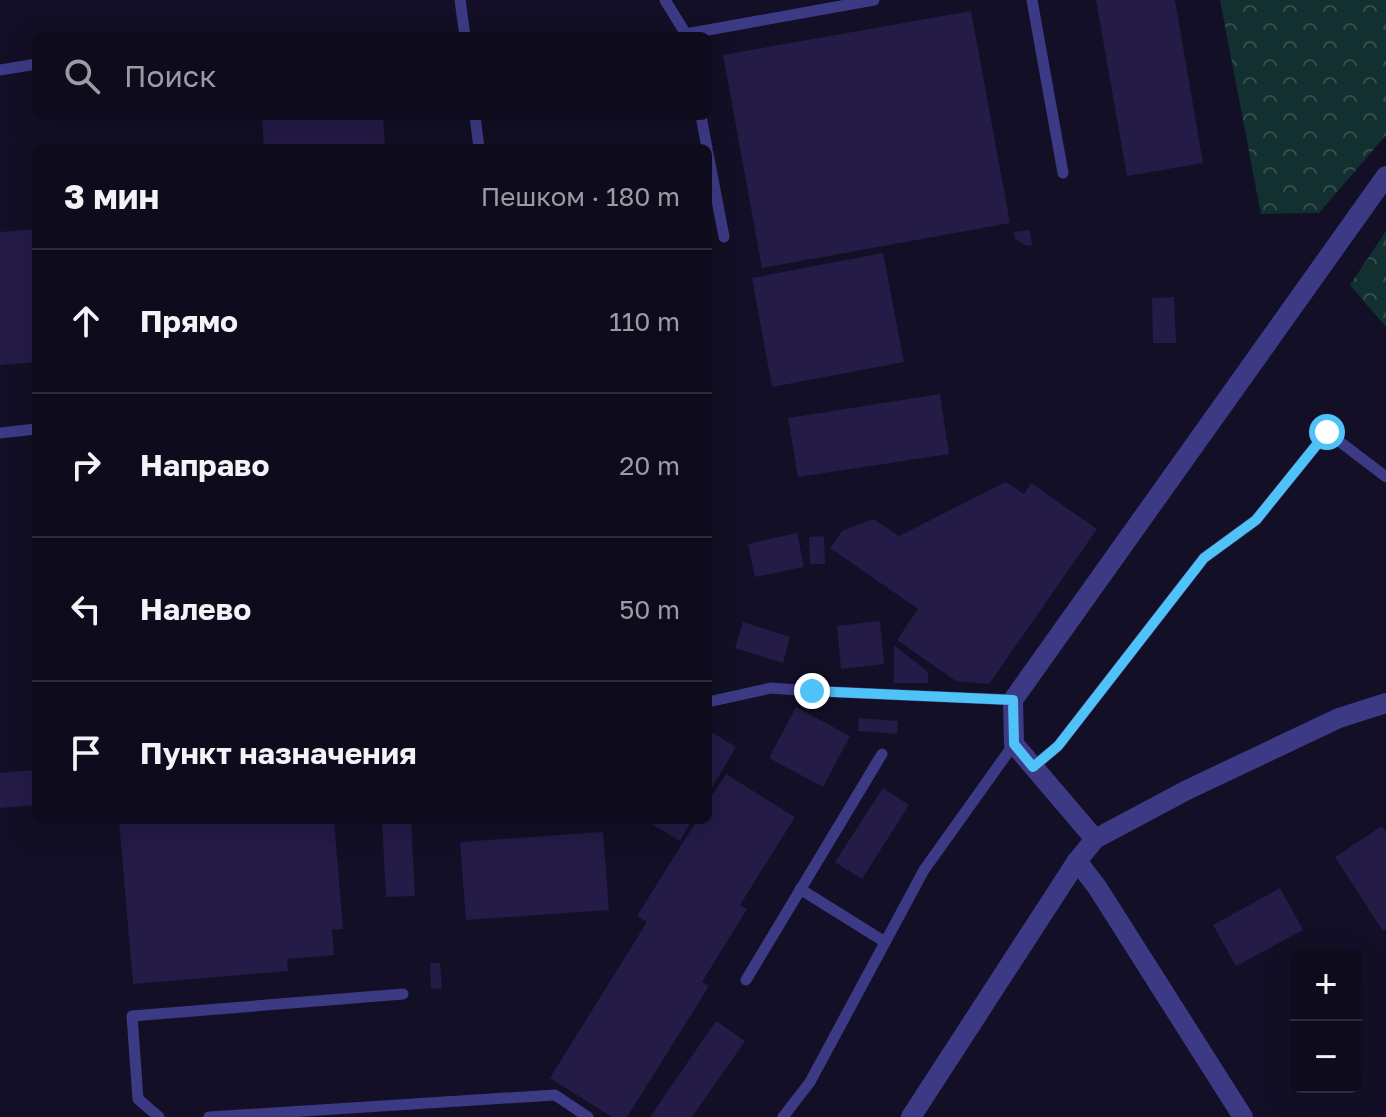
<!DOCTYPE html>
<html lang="ru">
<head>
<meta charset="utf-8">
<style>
  :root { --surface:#0e0b1c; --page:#1c1929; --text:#f1f3f6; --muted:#9b9ba3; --line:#2e2b3b }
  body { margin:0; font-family:"Golos Text",sans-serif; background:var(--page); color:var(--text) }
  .controls { position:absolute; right:24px; bottom:24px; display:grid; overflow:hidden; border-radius:12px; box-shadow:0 8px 32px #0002 }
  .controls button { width:72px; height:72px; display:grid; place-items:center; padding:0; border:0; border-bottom:2px solid var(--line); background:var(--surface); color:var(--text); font:40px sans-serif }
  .stop { position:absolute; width:24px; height:24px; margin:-18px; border:6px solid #4fc3f7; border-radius:50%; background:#fff }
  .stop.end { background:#4fc3f7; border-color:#fff; box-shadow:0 2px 8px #0008 }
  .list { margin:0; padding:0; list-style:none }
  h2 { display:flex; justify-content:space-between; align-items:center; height:104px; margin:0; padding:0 32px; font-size:34px }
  h2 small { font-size:26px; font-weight:400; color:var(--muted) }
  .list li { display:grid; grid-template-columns:52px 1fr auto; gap:24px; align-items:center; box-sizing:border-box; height:144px; padding:0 32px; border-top:2px solid var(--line) }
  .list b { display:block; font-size:30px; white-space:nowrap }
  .list em { font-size:26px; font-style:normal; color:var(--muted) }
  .icon { flex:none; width:44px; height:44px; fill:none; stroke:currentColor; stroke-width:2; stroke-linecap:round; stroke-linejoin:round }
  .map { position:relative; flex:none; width:1386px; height:1117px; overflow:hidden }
  .search { position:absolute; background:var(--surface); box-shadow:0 8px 32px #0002; left:32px; top:32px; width:680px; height:88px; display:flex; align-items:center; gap:20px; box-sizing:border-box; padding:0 28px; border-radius:12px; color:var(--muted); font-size:30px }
  .panel { position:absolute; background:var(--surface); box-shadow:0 8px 32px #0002; left:32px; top:144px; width:680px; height:680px; border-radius:12px }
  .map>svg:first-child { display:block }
  .forest { fill:url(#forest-crowns) }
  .building { fill:#241b47 }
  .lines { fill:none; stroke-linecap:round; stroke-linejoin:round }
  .lane { stroke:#3d3a85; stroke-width:11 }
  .street { stroke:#3d3a85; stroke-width:20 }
  .route { stroke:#4fc3f7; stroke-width:10 }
</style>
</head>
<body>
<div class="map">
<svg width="1386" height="1117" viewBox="0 0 1386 1117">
  <defs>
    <pattern id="forest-crowns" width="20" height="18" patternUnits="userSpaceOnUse" patternTransform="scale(2)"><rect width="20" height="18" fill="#12302f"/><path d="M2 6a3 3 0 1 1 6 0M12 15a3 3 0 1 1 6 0" fill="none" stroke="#344d4e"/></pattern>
  </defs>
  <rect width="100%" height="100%" fill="#130f26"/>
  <g class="forest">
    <polygon points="1220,0 1386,0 1386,135 1319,213 1261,214"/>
    <polygon points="1386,231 1386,327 1350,285"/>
  </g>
  <g class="building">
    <polygon points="1096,0 1175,0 1203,163 1127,176"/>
    <polygon points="971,11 1010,223 762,268 723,55"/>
    <polygon points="262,116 383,116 385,148 264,148"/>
    <polygon points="36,229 36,362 0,365 0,232"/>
    <polygon points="1030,230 1032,245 1027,246 1015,239 1014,232"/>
    <polygon points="883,253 904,362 772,387 752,278"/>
    <polygon points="1174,297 1176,343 1153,343 1152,298"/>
    <polygon points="940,394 949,454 798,477 788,418"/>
    <polygon points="1006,482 1024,494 1031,483 1097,529 989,684 956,681 897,640 918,609 830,548 842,531 874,519 899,536"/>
    <polygon points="797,533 804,567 755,577 748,544"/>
    <polygon points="824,536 825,564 810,564 809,537"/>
    <polygon points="880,621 884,664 841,669 837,626"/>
    <polygon points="743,622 790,637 783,663 735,648"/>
    <polygon points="894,645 928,672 928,683 894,683"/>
    <polygon points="796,707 850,736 823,787 769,758"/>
    <polygon points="859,718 898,721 897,734 858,731"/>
    <polygon points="708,730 736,747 708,794"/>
    <polygon points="36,770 36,805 0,808 0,773"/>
    <polygon points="726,774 795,817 740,905 747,909 702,982 709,986 627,1117 612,1117 550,1078 647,922 637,916 697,820 708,820 708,802"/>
    <polygon points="883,788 909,805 862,879 835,862"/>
    <polygon points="119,820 334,820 343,929 332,930 334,955 287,959 288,971 133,984"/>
    <polygon points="382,820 411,820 415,896 386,897"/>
    <polygon points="645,820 692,820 680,841"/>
    <polygon points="1382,826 1386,832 1386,929 1383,931 1335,857"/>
    <polygon points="603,832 609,910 466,920 460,842"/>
    <polygon points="1280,888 1303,930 1236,966 1213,925"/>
    <polygon points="430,963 440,963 442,988 431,989"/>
    <polygon points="716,1021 745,1041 692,1117 650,1117"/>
  </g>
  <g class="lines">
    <g class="lane">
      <polyline points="460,0 465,36"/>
      <polyline points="665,0 686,34 874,0"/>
      <polyline points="1032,0 1063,173"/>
      <polyline points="0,70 36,64"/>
      <polyline points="475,116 479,148"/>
      <polyline points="701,116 707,148"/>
      <polyline points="708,153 724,237"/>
      <polyline points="0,433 36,429"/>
      <polyline points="708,702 771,688 812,691 1013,700"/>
      <polyline points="1033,767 1058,746 1204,558 1256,520 1327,432 1386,477"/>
      <polyline points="800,889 885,942"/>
      <polyline points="746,980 882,754"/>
      <polyline points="159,1117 138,1099 132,1016 403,994"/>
      <polyline points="209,1117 555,1095 588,1117"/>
      <polyline points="783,1117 810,1082 924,870 1014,744"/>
    </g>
    <g class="street">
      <polyline points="1095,839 1014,744 1013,700 1386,176"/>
      <polyline points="1077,861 1097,887 1243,1117"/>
      <polyline points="911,1117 1077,861 1095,839 1187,790 1339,718 1386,703"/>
    </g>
  </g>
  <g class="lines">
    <polyline class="route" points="812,691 1013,700 1014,744 1033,767 1058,746 1204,558 1256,520 1327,432"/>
  </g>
</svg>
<div class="controls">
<button>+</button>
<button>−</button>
</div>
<div class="stop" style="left:1327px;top:432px"></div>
<div class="stop end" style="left:812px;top:691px"></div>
<div class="search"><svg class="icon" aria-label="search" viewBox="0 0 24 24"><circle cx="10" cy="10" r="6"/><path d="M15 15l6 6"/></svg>Поиск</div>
<section class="panel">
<h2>3 мин<small>Пешком · 180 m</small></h2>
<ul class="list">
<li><svg class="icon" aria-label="ahead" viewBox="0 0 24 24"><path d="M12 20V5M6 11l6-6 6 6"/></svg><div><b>Прямо</b></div><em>110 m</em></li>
<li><svg class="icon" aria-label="right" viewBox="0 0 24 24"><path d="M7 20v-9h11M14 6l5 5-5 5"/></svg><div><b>Направо</b></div><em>20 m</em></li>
<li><svg class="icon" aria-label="left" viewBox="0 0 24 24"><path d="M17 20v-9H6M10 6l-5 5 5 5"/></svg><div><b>Налево</b></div><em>50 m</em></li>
<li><svg class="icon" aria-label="arrive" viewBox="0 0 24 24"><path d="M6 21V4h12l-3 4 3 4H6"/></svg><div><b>Пункт назначения</b></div></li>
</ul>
</section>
</div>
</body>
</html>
